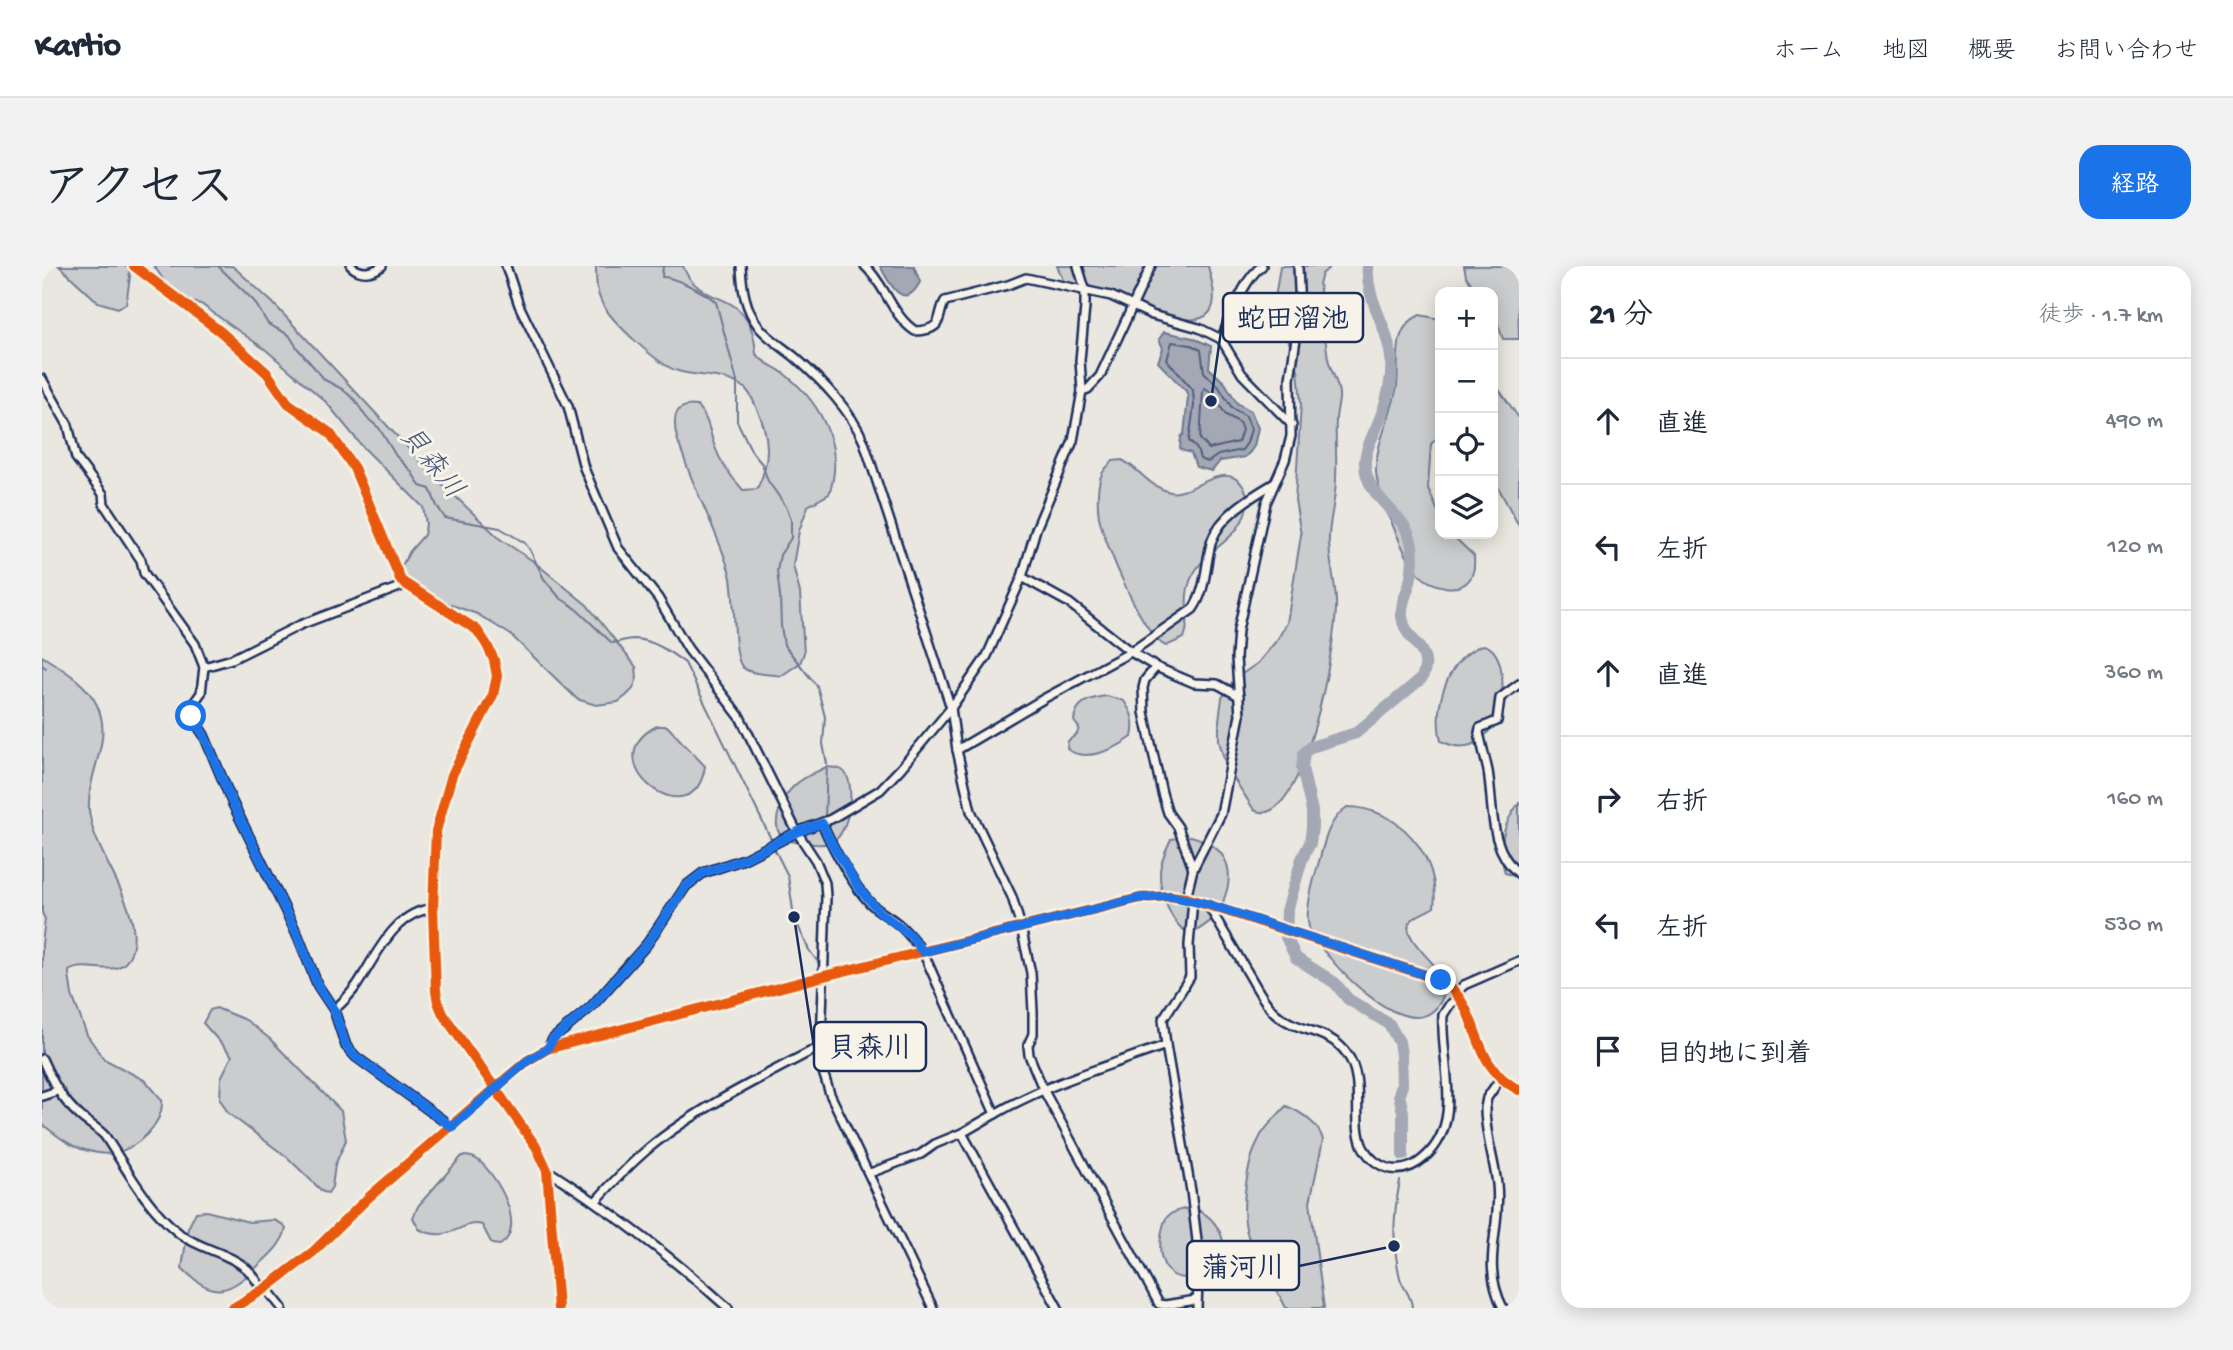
<!DOCTYPE html>
<html lang="ja">
<head>
<meta charset="utf-8">
<style>
  :root { --surface:#fff; --page:#f2f2f3; --text:#1f2937; --muted:#747a83; --line:#e0e1e3; --accent:#1a73e8 }
  body { margin:0; font-family:"Gochi Hand","Klee One",sans-serif; background:var(--page); color:var(--text) }
  .controls { position:absolute; right:21px; top:21px; display:grid; overflow:hidden; border-radius:14px; box-shadow:0 4px 18px #0003 }
  .controls button { width:63px; height:63px; display:grid; place-items:center; padding:0; border:0; border-bottom:2px solid var(--line); background:var(--surface); color:var(--text); font:35px sans-serif }
  .stop { position:absolute; width:21px; height:21px; margin:-16px; border:5px solid #1a73e8; border-radius:50%; background:#fff }
  .stop.end { background:#1a73e8; border-color:#fff; box-shadow:0 2px 7px #0008 }
  .list { margin:0; padding:0; list-style:none }
  h2 { display:flex; justify-content:space-between; align-items:center; height:91px; margin:0; padding:0 28px; font-size:30px }
  h2 small { font-size:23px; font-weight:400; color:var(--muted) }
  .list li { display:grid; grid-template-columns:46px 1fr auto; gap:21px; align-items:center; box-sizing:border-box; height:126px; padding:0 28px; border-top:2px solid var(--line) }
  .list b { display:block; font-size:26px; white-space:nowrap }
  .list em { font-size:23px; font-style:normal; color:var(--muted) }
  .icon { flex:none; width:38px; height:38px; fill:none; stroke:currentColor; stroke-width:2; stroke-linecap:round; stroke-linejoin:round }
  .map { position:relative; flex:none; width:1477px; height:1042px; overflow:hidden; border-radius:21px }
  header { display:flex; align-items:center; gap:42px; box-sizing:border-box; height:98px; padding:0 35px; background:var(--surface); border-bottom:2px solid var(--line) }
  header strong { font-size:33px }
  nav { display:flex; gap:38px; margin-inline-start:auto; font-size:24px }
  .intro { display:flex; align-items:center; justify-content:space-between; box-sizing:border-box; height:168px; padding:0 42px }
  h1 { margin:0; font-size:49px }
  .button { padding:18px 32px; border-radius:21px; background:var(--accent); color:#fff; font-size:24px; font-weight:700 }
  main { display:flex; gap:42px; padding:0 42px }
  aside { flex:1; background:var(--surface); border-radius:21px; box-shadow:0 4px 18px #0003 }
  .map>svg:first-child { display:block }
  .green { fill:#cbcccd; stroke:#737e96; stroke-width:2 }
  .water { fill:#a3a8b4; stroke:#6d7892; stroke-width:2 }
  .lines { fill:none; stroke-linecap:round; stroke-linejoin:round }
  .shore { stroke:#515f80; stroke-width:2 }
  .stream { stroke:#6d7892; stroke-width:2 }
  .river { stroke:#a3a8b4; stroke-width:12 }
  .minor-casing { stroke:#1b2f5e; stroke-width:12 }
  .minor { stroke:#f7f3e8; stroke-width:7 }
  .cycleway-casing { stroke:#f7f3e8; stroke-width:15 }
  .cycleway { stroke:#e8590c; stroke-width:10 }
  .route { stroke:#1a73e8; stroke-width:9 }
  .labels { text-anchor:middle; dominant-baseline:central; stroke-width:6; stroke-linejoin:round; paint-order:stroke }
  .water-label { font-size:28px; font-style:italic; fill:#445378; stroke:#f7f3e8 }
  .leader { fill:none; stroke:#1b2f5e; stroke-width:2.5 }
  .callout-dot { fill:#1b2f5e; stroke:#f7f3e8; stroke-width:2.5 }
  .callout { fill:#f7f3e8; stroke:#1b2f5e; stroke-width:2.5 }
  .callout-label { font-size:28px; text-anchor:middle; font-weight:bold; fill:#1b2f5e }
</style>
</head>
<body>
<header>
<strong>Kartio</strong>
<nav><a>ホーム</a><a>地図</a><a>概要</a><a>お問い合わせ</a></nav>
</header>
<div class="intro"><h1>アクセス</h1><a class="button">経路</a></div>
<main>
<div class="map">
<svg width="1477" height="1042" viewBox="0 0 1477 1042">
  <rect width="100%" height="100%" fill="#eae7e0"/>
  <filter id="ink" filterUnits="userSpaceOnUse"><feTurbulence type="fractalNoise" baseFrequency=".0143" numOctaves="2"/><feDisplacementMap in="SourceGraphic" scale="14" xChannelSelector="R" yChannelSelector="G"/><feConvolveMatrix kernelMatrix="1 2 1 2 8 2 1 2 1" color-interpolation-filters="sRGB"/></filter>
  <g filter="url(#ink)">
    <g class="green">
      <polygon points="17,0 86,0 88,11 84,38 76,42 56,36"/>
      <polygon points="112,0 190,0 195,4 231,37 394,212 458,273 491,295 545,339 594,401 595,412 591,423 584,430 576,436 554,439 535,433 469,369 453,359 435,348 396,334 359,324 357,305 368,285 382,269 384,258 381,241 320,180 284,136 224,84 184,56 159,38 144,35 132,29"/>
      <path d="M554,0H641C659,47 709,16 714,88C723,99 735,101 745,110C780,138 803,184 787,228L766,240L757,265L751,299L758,327L762,387L758,397L739,410C729,408 704,409 699,399C690,384 694,331 688,308C677,268 655,231 642,192C638,180 632,168 633,155C633,142 643,138 655,140C667,152 667,165 673,181C679,198 689,211 701,224L715,223C729,195 728,169 714,141C710,132 707,124 699,119C679,108 656,111 636,105C617,100 569,55 560,37C554,26 554,12 554,0Z"/>
      <path d="M1015,0H1166C1169,13 1177,36 1167,47C1148,68 1086,33 1065,25C1051,20 1036,19 1022,16Z"/>
      <path d="M1238,0H1289L1280,8L1277,18C1281,42 1282,68 1286,92C1288,104 1296,115 1297,128C1298,136 1294,145 1294,154C1293,173 1295,193 1294,212C1294,232 1288,251 1287,270C1286,292 1293,312 1294,334C1296,367 1262,570 1212,544L1184,500L1177,475V454L1180,432L1185,423L1194,412L1216,397L1235,374L1245,357L1259,269L1253,234L1259,138L1256,104L1246,73L1235,50L1233,32Z"/>
      <polygon points="1422,0 1475,0 1477,73 1461,73 1451,44 1451,26 1435,26 1424,10"/>
      <path d="M1378,49L1398,53V169L1389,178L1386,222L1398,250V268H1409L1432,290C1432,295 1433,301 1431,306C1424,332 1386,321 1374,305C1362,290 1335,225 1334,206C1333,176 1351,149 1355,119C1358,92 1349,62 1378,49Z"/>
      <polygon points="1451,115 1477,152 1477,260 1451,212"/>
      <path d="M1080,194C1098,203 1107,221 1128,226C1148,231 1183,192 1201,220C1209,231 1205,244 1200,255C1188,278 1160,286 1148,315C1140,337 1150,352 1142,372L1124,380C1102,372 1062,276 1057,251C1055,240 1055,218 1060,208C1062,203 1067,199 1071,195Z"/>
      <path d="M1441,379C1477,385 1463,507 1399,475C1391,440 1405,392 1441,379Z"/>
      <path d="M0,390C20,403 44,416 55,439C71,474 47,502 47,537C46,545 49,556 51,563C61,599 108,656 86,693C74,713 45,694 27,705V708L30,729L45,769L62,793L104,815L120,834C122,858 94,884 71,887C63,889 50,886 43,884C27,880 13,868 0,858V678L3,653L0,647Z"/>
      <path d="M1065,430L1082,435C1091,448 1093,456 1090,471C1074,483 1043,497 1025,483L1026,475L1035,468L1037,462L1032,455C1033,436 1048,432 1065,430Z"/>
      <path d="M615,460H625L663,500C652,576 547,494 615,460Z"/>
      <path d="M784,501C789,502 795,501 800,504C816,514 807,569 790,576C782,580 771,578 763,577C755,576 744,576 738,569C729,555 741,530 752,520C761,511 773,507 784,501Z"/>
      <path d="M1477,537V612L1463,607C1455,582 1461,557 1477,537Z"/>
      <path d="M1305,541C1356,541 1399,590 1392,641C1385,646 1373,649 1368,656C1357,670 1399,701 1405,717C1389,793 1312,722 1288,692C1280,683 1270,673 1267,661C1262,644 1273,609 1278,592C1283,572 1288,553 1305,541Z"/>
      <path d="M1149,570C1181,579 1195,600 1182,633C1181,638 1179,644 1176,648C1169,656 1159,662 1150,668C1129,662 1117,625 1118,605C1119,593 1124,584 1129,573Z"/>
      <polygon points="174,742 204,754 228,773 299,845 304,874 293,899 290,921 286,927 281,926 246,892 186,847 178,833 179,812 190,790 161,757 168,744"/>
      <path d="M1244,840C1259,846 1277,858 1281,874L1268,936L1282,1042H1244C1233,1018 1214,995 1206,970C1197,943 1205,893 1219,869C1225,859 1236,849 1244,840Z"/>
      <path d="M420,890C425,890 432,891 436,894C455,909 486,962 458,979L450,978L440,959C419,953 408,979 377,963L371,952L376,940Z"/>
      <path d="M1146,942C1168,943 1189,972 1179,993C1175,1001 1166,1006 1158,1009C1124,1021 1114,993 1120,965C1121,960 1122,954 1126,950C1132,945 1139,944 1146,942Z"/>
      <path d="M164,945L207,956L232,954L240,958L244,963C240,978 229,988 218,998C187,1027 173,1035 140,1002L146,962L154,946Z"/>
    </g>
    <g class="water">
      <path d="M838,0H872L878,16C862,47 847,17 838,0Z"/>
      <polygon points="1122,66 1151,72 1169,80 1167,102 1183,117 1195,137 1209,145 1216,162 1212,180 1208,186 1203,191 1178,195 1170,205 1154,201 1149,187 1139,184 1138,182 1139,171 1142,168 1146,131 1144,125 1116,96 1121,82 1117,73"/>
    </g>
    <g class="lines">
      <g class="shore">
        <polygon points="1130,76 1149,79 1159,84 1162,106 1177,121 1190,142 1204,150 1209,163 1205,177 1200,184 1176,189 1166,196 1158,193 1155,183 1147,175 1152,139 1151,124 1125,94"/>
        <polygon points="1163,122 1170,127 1184,149 1197,156 1200,164 1196,176 1167,183 1158,173 1161,125"/>
      </g>
      <g class="stream">
        <path d="M176,0L212,35L226,58L247,69L256,83L283,114L300,123L313,134L324,151L337,162L354,190L369,205L378,220L388,223L395,240L403,252L458,262L483,277L488,284L502,313L518,332L532,341L570,377C577,376 585,373 592,373C612,374 628,386 643,397L729,573"/>
        <path d="M621,0L620,11C630,10 665,27 674,36L695,115V155L710,186L720,198L726,215L745,242L749,254V272L738,289L735,305L738,330L739,360L742,379L775,420L783,451L781,478L785,498L783,552"/>
        <polyline points="0,399 4,402"/>
        <polyline points="732,582 746,610 752,651 767,684 778,699"/>
        <path d="M1358,915C1351,950 1350,978 1358,1012C1361,1023 1370,1029 1370,1042"/>
      </g>
      <path class="river" d="M1326,0C1323,33 1346,59 1349,92C1351,114 1344,140 1335,160C1330,172 1324,182 1323,195C1321,229 1360,246 1368,272C1373,286 1371,310 1365,325C1362,334 1359,340 1360,350C1363,378 1393,381 1380,412L1314,467L1269,481L1262,487L1260,502L1270,545V561L1268,577L1260,593L1245,645L1244,671L1254,692L1293,717L1306,733L1347,758L1357,776L1359,789L1360,819L1357,828L1361,846V889"/>
      <g class="minor-casing">
        <g id="minor">
          <polyline points="92,0 179,66 225,107 246,137 288,167 312,202 359,315 435,364 445,379 452,394 455,410 451,429 410,509 394,565 391,643 394,725 396,736 401,748 495,882 505,904 516,1042"/>
          <path d="M309,0C319,9 330,7 340,0"/>
          <polyline points="464,0 477,39 526,140 542,202 576,282 616,332 646,383 698,451 755,566 774,595 783,617 784,631 779,780 781,806 788,828 891,1042"/>
          <path d="M699,0C700,22 703,43 717,61C727,73 742,82 754,92C781,116 808,143 822,176L909,442L915,484L929,545L970,631L979,661L989,707L991,746V768L986,779L987,789L1001,823L1117,1038L1123,1039L1154,1034"/>
          <path d="M823,0C843,18 850,50 873,65C904,64 894,50 903,35L966,19L984,12L1069,30L1110,49L1157,62L1179,73L1200,108L1250,159"/>
          <path d="M1179,73C1189,52 1201,13 1220,0"/>
          <polyline points="0,113 26,159 34,192 61,228 62,238 99,294 102,307 153,378 162,401 159,427 148,442 149,450 162,469 190,536 256,670 276,720 292,744 304,780 314,791 410,861"/>
          <polyline points="1040,125 1046,123 1058,110 1109,0"/>
          <polyline points="980,311 1027,337 1089,386 1114,401 1152,417 1175,418 1197,430"/>
          <polyline points="162,401 190,393 258,359 363,319"/>
          <polyline points="1114,401 1103,414 1101,422 1102,446 1120,527 1126,547 1136,561 1151,603"/>
          <path d="M1477,418L1458,432L1455,455L1438,462L1437,467C1440,479 1443,492 1446,505C1452,541 1446,582 1477,608"/>
          <path d="M915,484L1003,432L1089,386L1151,343C1165,323 1163,297 1170,274C1179,249 1209,231 1231,218"/>
          <path d="M780,557C792,584 808,615 828,637C836,645 846,650 855,657C865,665 873,676 881,686L953,848L920,867L1016,1042"/>
          <polyline points="1144,632 1151,603 1179,548 1198,449 1194,392 1196,364 1224,237 1243,194 1249,170 1248,113 1258,46 1256,0"/>
          <polyline points="1151,634 1147,679 1148,711 1121,753 1124,779 1149,925 1157,991 1155,1042"/>
          <path d="M1166,639C1180,663 1195,688 1209,712C1216,724 1223,738 1233,747C1255,767 1287,762 1305,788C1324,814 1309,855 1321,881C1327,892 1337,900 1349,903C1363,905 1373,900 1383,891C1423,856 1398,795 1401,749L1408,738L1418,731"/>
          <polyline points="1415,726 1422,719 1477,695"/>
          <path d="M292,744C301,736 308,729 315,719C333,692 353,644 391,643"/>
          <polyline points="505,783 511,773 549,741 605,678 644,620 661,607 702,593 755,566 789,553 838,524 859,502 909,442 945,390 980,311 994,263 1031,175 1040,125 1038,94 1043,41 1043,23 1036,0"/>
          <path d="M0,793C10,815 19,833 37,849C45,857 55,861 63,870C86,905 105,942 138,968C158,983 187,987 205,1003C211,1008 216,1017 221,1024"/>
          <path d="M1458,813L1445,832L1443,842C1443,868 1452,893 1455,918C1460,963 1438,997 1461,1042"/>
          <polyline points="0,830 15,825"/>
          <path d="M953,848C1006,817 1066,800 1124,779"/>
          <path d="M505,904C569,945 630,991 686,1042"/>
          <polyline points="828,907 879,888 893,878 920,867"/>
          <path d="M554,935C571,916 588,898 607,882C654,843 724,809 779,780"/>
          <polyline points="224,1022 240,1042"/>
          <path d="M191,1042L224,1022L271,986L327,931L461,815L485,795L505,783L782,710L1098,632L1128,630L1144,632L1399,714C1443,744 1424,797 1477,824"/>
        </g>
      </g>
      <use href="#minor" class="minor"/>
      <g class="cycleway-casing">
        <g id="cycleway">
          <polyline points="92,0 179,66 225,107 246,137 288,167 312,202 359,315 435,364 445,379 452,394 455,410 451,429 410,509 394,565 391,643 394,725 396,736 401,748 495,882 505,904 516,1042"/>
          <path d="M191,1042L224,1022L271,986L327,931L461,815L485,795L505,783L782,710L1098,632L1128,630L1144,632L1399,714C1443,744 1424,797 1477,824"/>
        </g>
      </g>
      <use href="#cycleway" class="cycleway"/>
    </g>
  </g>
  <g class="lines" filter="url(#ink)">
    <polyline class="route" points="149,450 162,469 190,536 256,670 276,720 292,744 304,780 314,791 410,861 485,795 505,783 511,773 549,741 605,678 644,620 661,607 702,593 755,566 780,557 790,578 818,624 838,646 868,669 881,686 1098,632 1128,630 1165,638 1399,714"/>
  </g>
  <g class="labels">
    <g class="water-label">
      <text transform="translate(388 198) rotate(51)">貝森川</text>
    </g>
  </g>
  <path class="leader" d="M1169 135L1181 51M752 651L772 781M1352 980L1257 1000"/>
  <g class="callout-dot">
    <circle cx="1169" cy="135" r="7"/>
    <circle cx="752" cy="651" r="7"/>
    <circle cx="1352" cy="980" r="7"/>
  </g>
  <g class="callout">
    <rect x="1181" y="27" width="140" height="49" rx="7"/>
    <rect x="772" y="756" width="112" height="49" rx="7"/>
    <rect x="1145" y="975" width="112" height="49" rx="7"/>
  </g>
  <g class="callout-label">
    <text x="1251" y="61">蛇田溜池</text>
    <text x="828" y="790">貝森川</text>
    <text x="1201" y="1010">蒲河川</text>
  </g>
</svg>
<div class="controls">
<button>+</button>
<button>−</button>
<button><svg class="icon" aria-label="locate" viewBox="0 0 24 24"><circle cx="12" cy="12" r="6"/><path d="M12 2v4M12 18v4M2 12h4M18 12h4"/></svg></button>
<button><svg class="icon" aria-label="layers" viewBox="0 0 24 24"><path d="M12 4l9 5-9 5-9-5zM3 14l9 5 9-5"/></svg></button>
</div>
<div class="stop" style="left:149px;top:450px"></div>
<div class="stop end" style="left:1399px;top:714px"></div>
</div>
<aside>
<h2>21 分<small>徒歩 · 1.7 km</small></h2>
<ul class="list">
<li><svg class="icon" aria-label="ahead" viewBox="0 0 24 24"><path d="M12 20V5M6 11l6-6 6 6"/></svg><div><b>直進</b></div><em>490 m</em></li>
<li><svg class="icon" aria-label="left" viewBox="0 0 24 24"><path d="M17 20v-9H6M10 6l-5 5 5 5"/></svg><div><b>左折</b></div><em>120 m</em></li>
<li><svg class="icon" aria-label="ahead" viewBox="0 0 24 24"><path d="M12 20V5M6 11l6-6 6 6"/></svg><div><b>直進</b></div><em>360 m</em></li>
<li><svg class="icon" aria-label="right" viewBox="0 0 24 24"><path d="M7 20v-9h11M14 6l5 5-5 5"/></svg><div><b>右折</b></div><em>160 m</em></li>
<li><svg class="icon" aria-label="left" viewBox="0 0 24 24"><path d="M17 20v-9H6M10 6l-5 5 5 5"/></svg><div><b>左折</b></div><em>530 m</em></li>
<li><svg class="icon" aria-label="arrive" viewBox="0 0 24 24"><path d="M6 21V4h12l-3 4 3 4H6"/></svg><div><b>目的地に到着</b></div></li>
</ul>
</aside>
</main>
</body>
</html>
